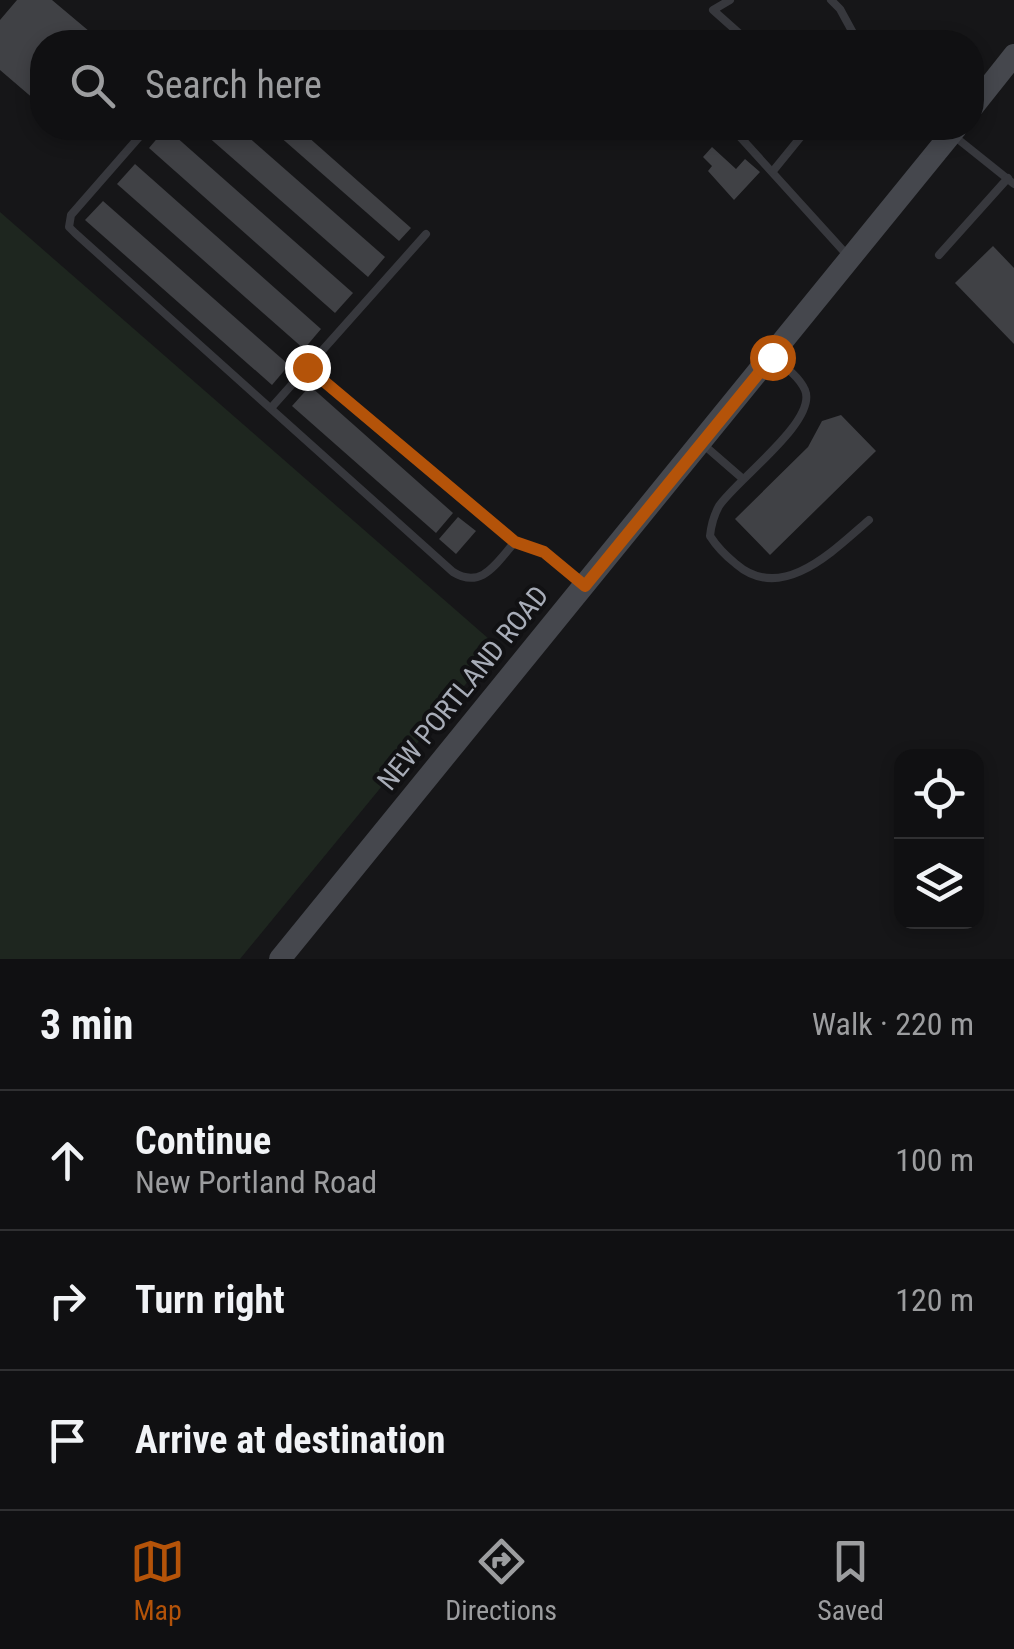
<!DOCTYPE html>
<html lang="en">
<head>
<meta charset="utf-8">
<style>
  :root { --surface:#101012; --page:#1e1e20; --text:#f1f3f6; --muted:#9c9d9f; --line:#303032; --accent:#b45309 }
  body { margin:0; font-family:"Roboto Condensed",sans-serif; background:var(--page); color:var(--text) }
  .controls { position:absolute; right:30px; bottom:30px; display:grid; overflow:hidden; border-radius:20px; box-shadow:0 5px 15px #0003 }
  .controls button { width:90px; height:90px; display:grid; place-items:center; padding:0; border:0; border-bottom:2px solid var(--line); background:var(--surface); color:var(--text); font:50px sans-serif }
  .stop { position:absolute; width:30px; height:30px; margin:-22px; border:8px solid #b45309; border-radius:50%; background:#fff }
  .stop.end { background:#b45309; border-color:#fff; box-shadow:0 2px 10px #0008 }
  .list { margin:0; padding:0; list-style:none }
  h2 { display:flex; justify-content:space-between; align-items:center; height:130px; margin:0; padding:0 40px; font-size:42px }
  h2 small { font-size:32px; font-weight:400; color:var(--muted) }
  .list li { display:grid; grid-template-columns:65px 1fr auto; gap:30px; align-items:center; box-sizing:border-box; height:140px; padding:0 40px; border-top:2px solid var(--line) }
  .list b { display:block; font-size:38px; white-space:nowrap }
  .list p { margin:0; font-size:32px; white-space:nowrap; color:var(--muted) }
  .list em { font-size:32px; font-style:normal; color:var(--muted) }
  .icon { flex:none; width:55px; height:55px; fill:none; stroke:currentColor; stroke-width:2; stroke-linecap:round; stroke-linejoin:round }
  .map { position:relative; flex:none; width:1014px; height:959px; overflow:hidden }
  .search { position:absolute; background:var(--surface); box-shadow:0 5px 15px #0003; left:30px; right:30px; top:30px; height:110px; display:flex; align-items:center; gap:25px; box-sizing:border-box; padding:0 35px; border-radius:40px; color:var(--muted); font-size:38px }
  .sheet { height:550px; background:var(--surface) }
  nav { display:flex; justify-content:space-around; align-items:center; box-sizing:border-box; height:140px; border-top:2px solid var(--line); background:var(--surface); font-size:28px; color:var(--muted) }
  nav a { display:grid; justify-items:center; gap:5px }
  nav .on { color:var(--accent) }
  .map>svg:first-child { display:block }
  .green { fill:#1e261f }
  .building { fill:#404145 }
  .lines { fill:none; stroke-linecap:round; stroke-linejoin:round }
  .lane { stroke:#37383d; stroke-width:8 }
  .secondary { stroke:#45474d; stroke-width:22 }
  .route { stroke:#b45309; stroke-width:12 }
  .labels { text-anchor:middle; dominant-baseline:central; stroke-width:8; stroke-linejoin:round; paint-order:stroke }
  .street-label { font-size:28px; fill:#a8adb8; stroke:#111113 }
</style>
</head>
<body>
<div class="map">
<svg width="1014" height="959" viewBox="0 0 1014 959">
  <rect width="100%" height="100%" fill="#161618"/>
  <polygon class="green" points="0,212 497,646 240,959 0,959"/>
  <g class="building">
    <polygon points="17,0 52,0 102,42 42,42 42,106 0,70 0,20"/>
    <polygon points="166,128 353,293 335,313 149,148"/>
    <polygon points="198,128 238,128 385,257 368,277"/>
    <polygon points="270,128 298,128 411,228 399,241"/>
    <polygon points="712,147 736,169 745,159 760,172 734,200 708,171 712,166 703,157"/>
    <polygon points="135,164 321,329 304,349 117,184"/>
    <polygon points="103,201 289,365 272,385 85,220"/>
    <polygon points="993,246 1014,268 1014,344 955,283"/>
    <polygon points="310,386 453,513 436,533 292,406"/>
    <polygon points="841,415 876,451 770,555 735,519 808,447 822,421"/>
    <polygon points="458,517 476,531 456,554 439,539"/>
  </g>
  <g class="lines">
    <g class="lane">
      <polyline points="730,0 713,10 749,42"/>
      <polyline points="831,0 840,9 858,42"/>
      <path d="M147,128L71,215L69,227L75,233L453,572C482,590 496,563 515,542"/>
      <polyline points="732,128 848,256"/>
      <polyline points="954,136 1014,184"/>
      <polyline points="773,171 808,128"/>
      <polyline points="939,255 1008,178"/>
      <path d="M772,357C784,366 799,376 805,390C818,421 736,480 719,506C714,515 711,526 710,536C717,547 726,556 736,564C782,604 834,550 869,520"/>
      <polyline points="307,367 515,542 544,552 581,582"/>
      <polyline points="271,408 426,234"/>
      <polyline points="705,446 743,479"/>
    </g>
    <g class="secondary">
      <polyline points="972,108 1014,55"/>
      <polyline points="280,959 956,128"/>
    </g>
  </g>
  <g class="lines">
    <polyline class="route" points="307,367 515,542 544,552 585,586 772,357"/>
  </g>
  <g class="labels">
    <g class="street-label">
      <text transform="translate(463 688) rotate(-51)">NEW PORTLAND ROAD</text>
    </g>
  </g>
</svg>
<div class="controls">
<button><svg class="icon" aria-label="locate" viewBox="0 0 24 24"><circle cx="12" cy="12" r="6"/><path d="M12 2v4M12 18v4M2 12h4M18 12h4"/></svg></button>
<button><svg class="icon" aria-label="layers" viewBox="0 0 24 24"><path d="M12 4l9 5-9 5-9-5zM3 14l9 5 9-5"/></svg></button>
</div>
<div class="stop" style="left:772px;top:357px"></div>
<div class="stop end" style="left:307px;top:367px"></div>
<div class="search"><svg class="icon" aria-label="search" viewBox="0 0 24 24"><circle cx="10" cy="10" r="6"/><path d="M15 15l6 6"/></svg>Search here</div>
</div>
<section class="sheet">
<h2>3 min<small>Walk · 220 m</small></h2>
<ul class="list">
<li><svg class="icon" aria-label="ahead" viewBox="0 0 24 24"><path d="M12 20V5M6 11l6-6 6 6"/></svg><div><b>Continue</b><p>New Portland Road</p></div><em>100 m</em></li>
<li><svg class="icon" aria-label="right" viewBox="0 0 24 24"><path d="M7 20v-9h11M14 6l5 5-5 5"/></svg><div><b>Turn right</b></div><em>120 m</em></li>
<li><svg class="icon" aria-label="arrive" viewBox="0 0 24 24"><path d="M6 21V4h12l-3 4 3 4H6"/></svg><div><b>Arrive at destination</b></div></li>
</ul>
</section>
<nav>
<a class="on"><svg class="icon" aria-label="map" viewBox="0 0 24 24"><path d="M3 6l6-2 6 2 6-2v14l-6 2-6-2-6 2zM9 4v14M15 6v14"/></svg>Map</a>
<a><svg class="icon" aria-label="directions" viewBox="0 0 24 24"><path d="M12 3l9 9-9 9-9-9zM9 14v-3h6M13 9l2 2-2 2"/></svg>Directions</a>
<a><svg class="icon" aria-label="saved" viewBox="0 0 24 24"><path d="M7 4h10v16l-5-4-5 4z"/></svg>Saved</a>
</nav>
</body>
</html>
